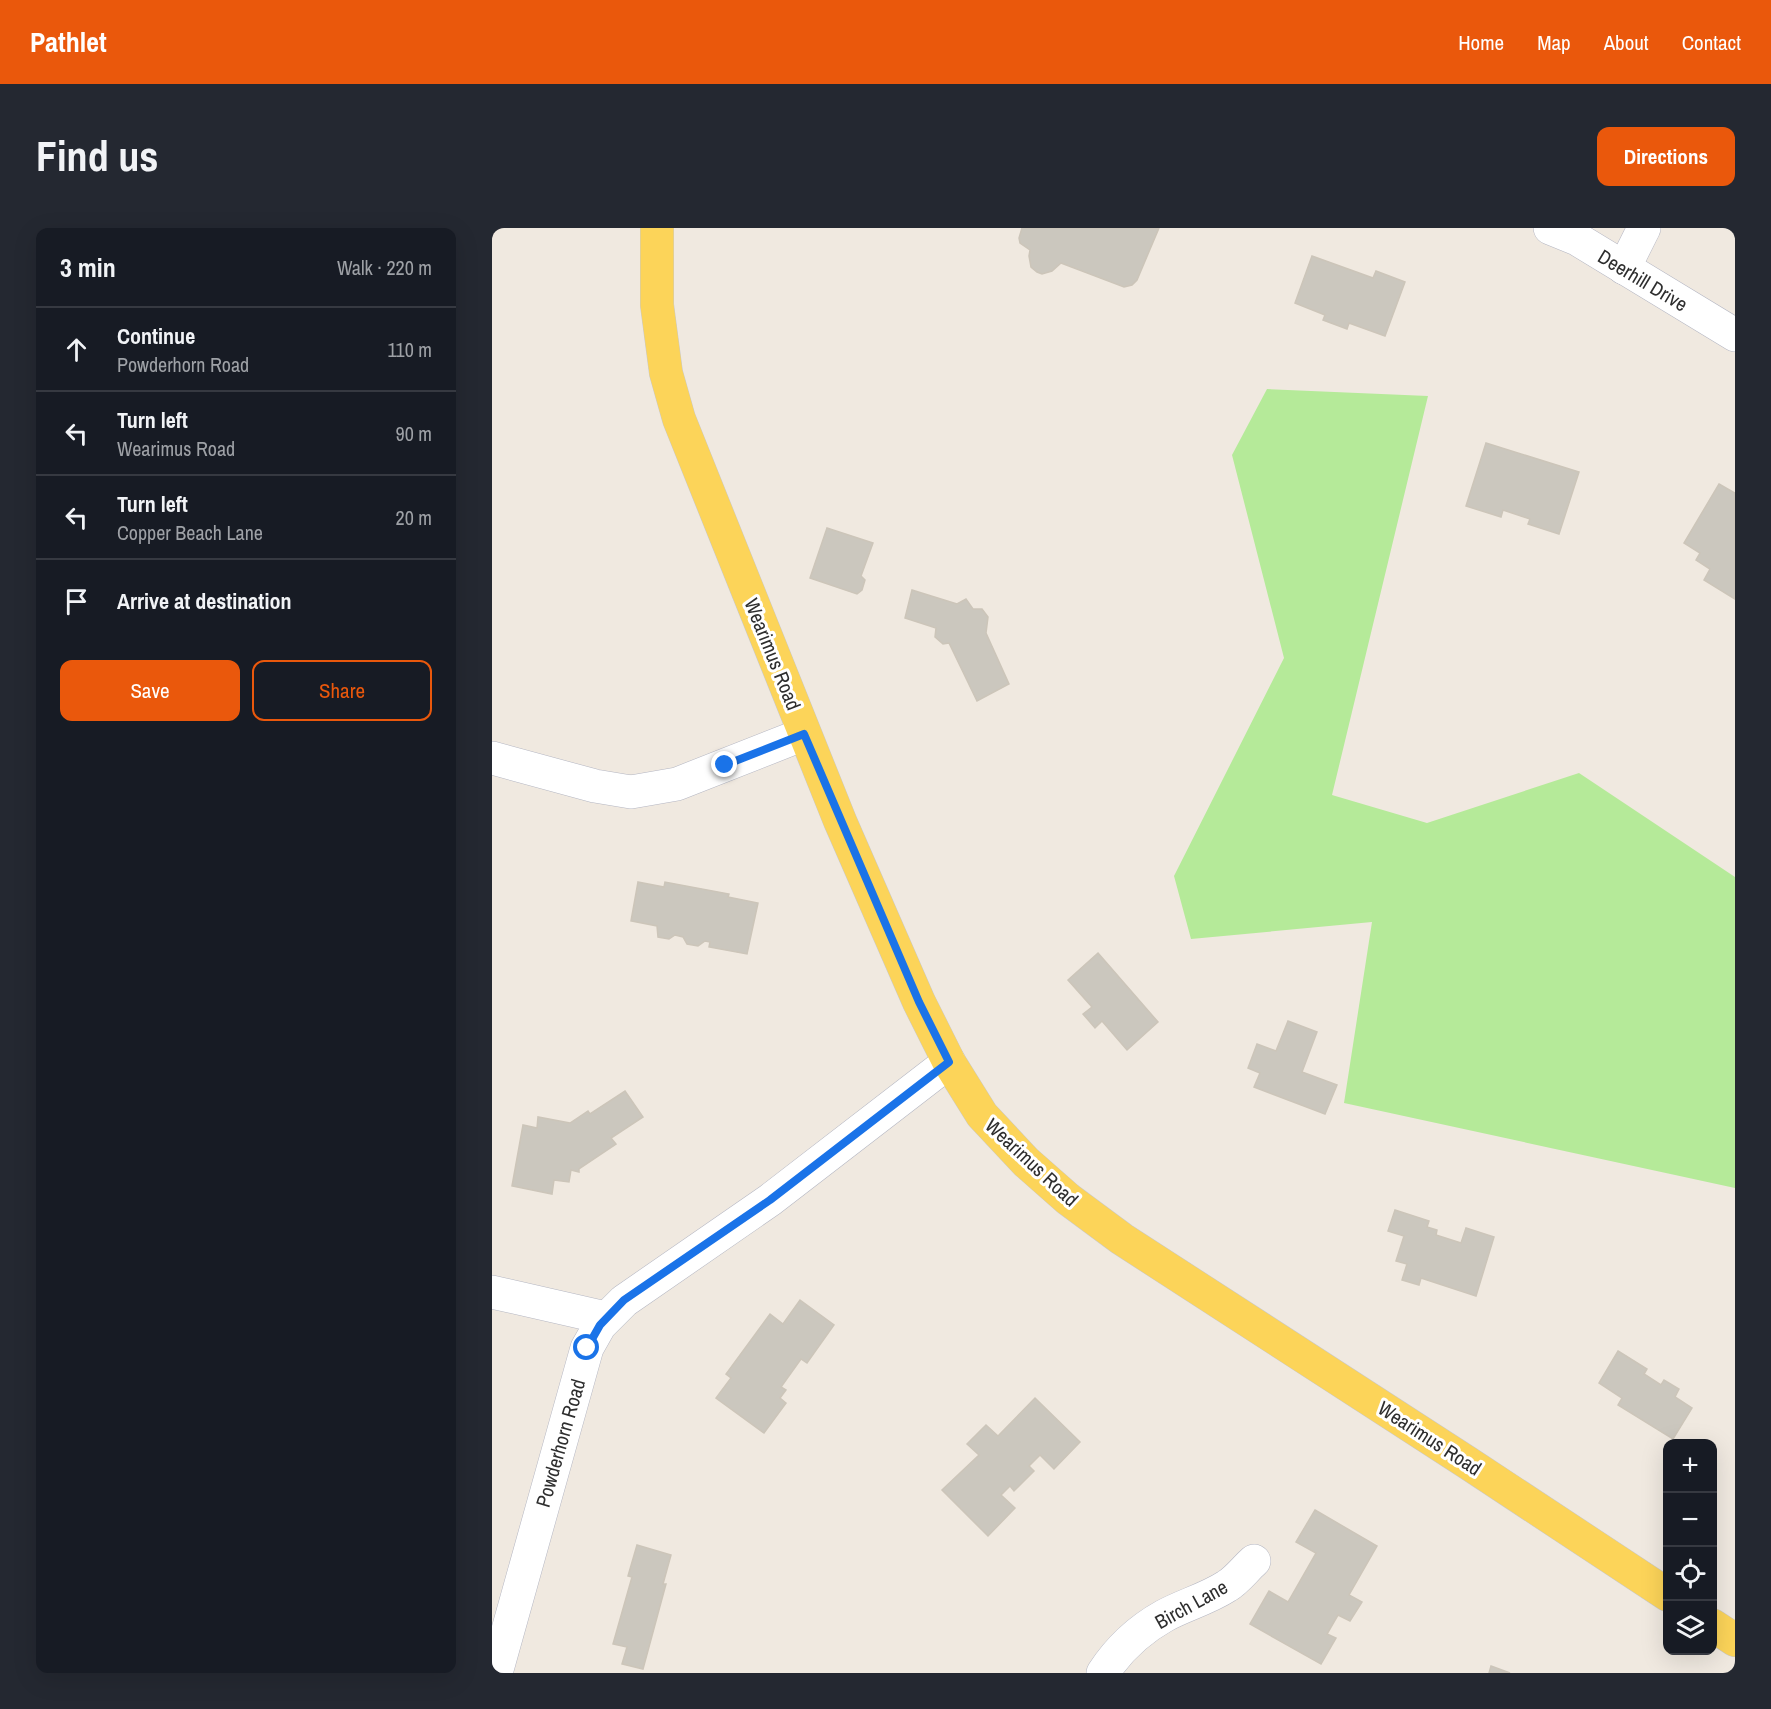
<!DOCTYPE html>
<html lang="en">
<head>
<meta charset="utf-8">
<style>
  :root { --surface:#171b24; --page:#242831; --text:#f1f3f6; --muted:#9ea1a6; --line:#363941; --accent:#ea580c }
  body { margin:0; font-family:"Archivo Narrow",sans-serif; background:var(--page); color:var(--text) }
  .controls { position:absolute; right:18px; bottom:18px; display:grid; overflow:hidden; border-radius:12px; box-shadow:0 6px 24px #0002 }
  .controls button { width:54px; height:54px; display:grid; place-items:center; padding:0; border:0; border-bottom:2px solid var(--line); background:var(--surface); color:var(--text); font:30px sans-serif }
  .stop { position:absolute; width:18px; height:18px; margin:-14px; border:4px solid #1a73e8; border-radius:50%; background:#fff }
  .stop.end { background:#1a73e8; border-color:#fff; box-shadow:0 2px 6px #0008 }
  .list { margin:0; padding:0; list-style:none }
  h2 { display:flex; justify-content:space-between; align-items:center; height:78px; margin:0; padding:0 24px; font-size:26px }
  h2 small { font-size:20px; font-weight:400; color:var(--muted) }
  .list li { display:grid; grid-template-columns:39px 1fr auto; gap:18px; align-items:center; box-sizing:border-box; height:84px; padding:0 24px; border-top:2px solid var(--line) }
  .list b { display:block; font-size:22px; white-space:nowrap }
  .list p { margin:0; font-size:20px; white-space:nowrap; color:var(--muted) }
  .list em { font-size:20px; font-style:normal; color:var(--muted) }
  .actions { display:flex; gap:12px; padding:18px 24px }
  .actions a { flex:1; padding:14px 0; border:2px solid var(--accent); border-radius:12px; text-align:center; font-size:21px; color:var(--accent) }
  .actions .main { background:var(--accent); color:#fff }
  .icon { flex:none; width:33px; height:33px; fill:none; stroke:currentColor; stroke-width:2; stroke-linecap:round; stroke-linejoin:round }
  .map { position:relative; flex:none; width:1243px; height:1445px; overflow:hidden; border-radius:12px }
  header { display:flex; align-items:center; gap:36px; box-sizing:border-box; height:84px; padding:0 30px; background:var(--accent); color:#fff }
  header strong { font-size:28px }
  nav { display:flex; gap:33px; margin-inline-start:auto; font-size:21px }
  .intro { display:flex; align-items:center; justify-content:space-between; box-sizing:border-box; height:144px; padding:0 36px }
  h1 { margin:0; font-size:42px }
  .button { padding:15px 27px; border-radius:12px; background:var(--accent); color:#fff; font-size:21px; font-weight:700 }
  main { display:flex; gap:36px; padding:0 36px }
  aside { flex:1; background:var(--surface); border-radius:12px; box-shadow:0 6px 24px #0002 }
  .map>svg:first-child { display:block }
  .green { fill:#b5ea99 }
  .building { fill:#cbc7be; stroke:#ccc5b9; stroke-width:1.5 }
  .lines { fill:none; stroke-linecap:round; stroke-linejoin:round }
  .minor-casing { stroke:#b4b6c2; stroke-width:34 }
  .major-casing { stroke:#c9c9c9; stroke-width:34 }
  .minor { stroke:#fff; stroke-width:33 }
  .major { stroke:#fcd459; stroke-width:33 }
  .route { stroke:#1a73e8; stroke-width:8 }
  .labels { text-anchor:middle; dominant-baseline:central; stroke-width:6; stroke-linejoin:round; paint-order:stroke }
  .street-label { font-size:20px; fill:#2e2e2e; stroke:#fff }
</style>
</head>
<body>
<header>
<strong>Pathlet</strong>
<nav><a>Home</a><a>Map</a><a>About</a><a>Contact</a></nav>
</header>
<div class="intro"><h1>Find us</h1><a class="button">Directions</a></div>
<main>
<aside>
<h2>3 min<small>Walk · 220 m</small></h2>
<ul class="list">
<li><svg class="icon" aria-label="ahead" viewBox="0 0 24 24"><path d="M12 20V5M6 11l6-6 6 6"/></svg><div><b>Continue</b><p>Powderhorn Road</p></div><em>110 m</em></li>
<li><svg class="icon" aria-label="left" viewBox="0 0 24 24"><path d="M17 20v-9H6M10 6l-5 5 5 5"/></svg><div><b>Turn left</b><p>Wearimus Road</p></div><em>90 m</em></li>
<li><svg class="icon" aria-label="left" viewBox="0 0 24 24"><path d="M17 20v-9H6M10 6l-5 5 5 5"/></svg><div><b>Turn left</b><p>Copper Beach Lane</p></div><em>20 m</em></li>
<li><svg class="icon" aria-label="arrive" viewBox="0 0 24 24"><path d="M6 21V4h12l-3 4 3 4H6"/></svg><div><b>Arrive at destination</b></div></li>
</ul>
<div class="actions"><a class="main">Save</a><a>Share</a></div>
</aside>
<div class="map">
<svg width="1243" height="1445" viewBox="0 0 1243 1445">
  <rect width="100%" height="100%" fill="#f0e9e0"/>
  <polygon class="green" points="775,161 936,168 840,567 935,595 1087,545 1243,649 1243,960 852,875 880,694 699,711 682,648 792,430 740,227"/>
  <g class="building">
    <polygon points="530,0 667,0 645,52 640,57 632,59 569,35 560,43 550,46 545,44 539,39 537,28 538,22 528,15 527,10"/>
    <polygon points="820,28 881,50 884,43 913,54 893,108 857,95 855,101 831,92 833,87 803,75"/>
    <polygon points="994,215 1087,244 1067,306 1036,296 1038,291 1011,282 1009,289 974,278"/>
    <polygon points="1227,256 1243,265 1243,371 1212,352 1218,341 1204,332 1208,325 1192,315"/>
    <polygon points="335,300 381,315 369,348 373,352 370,362 365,366 318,350"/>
    <polygon points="420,362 465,376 474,371 481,381 490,381 496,389 494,405 517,456 485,473 457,415 451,416 443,409 444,400 413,390"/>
    <polygon points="146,654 172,659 173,654 237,666 236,669 266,675 255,726 217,719 218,714 213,713 206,718 195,716 191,709 183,707 177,711 166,709 165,698 139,693"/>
    <polygon points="606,725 666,794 635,822 610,793 603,800 591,786 600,779 576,752"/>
    <polygon points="796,793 825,804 810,844 845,857 833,886 762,859 768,845 756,840 765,816 784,823"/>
    <polygon points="133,863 151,889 119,910 124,916 87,941 87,944 79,942 77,954 62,952 60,966 20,958 31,897 45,900 46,889 78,895 96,883 98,886"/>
    <polygon points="903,982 937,993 935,999 945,1002 944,1007 969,1015 974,1000 1002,1009 984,1068 929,1050 927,1057 910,1052 915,1036 904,1033 912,1008 896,1003"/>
    <polygon points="308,1072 342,1097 315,1135 309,1131 289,1159 294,1162 288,1170 294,1175 272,1205 224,1170 239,1150 234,1146 278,1086 291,1096"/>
    <polygon points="1126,1123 1155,1141 1152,1146 1169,1157 1172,1152 1187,1161 1183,1169 1200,1180 1181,1211 1126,1177 1130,1170 1107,1155"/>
    <polygon points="543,1170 588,1214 562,1241 548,1227 537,1238 542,1243 522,1263 518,1258 509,1267 523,1280 496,1308 450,1262 487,1227 475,1216 494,1197 506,1208"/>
    <polygon points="823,1282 885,1318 857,1367 870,1374 858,1393 846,1387 835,1406 844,1410 829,1436 758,1396 777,1363 796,1374 824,1325 804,1314"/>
    <polygon points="145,1317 179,1327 171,1356 174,1356 151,1441 130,1436 135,1419 121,1416 140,1349 136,1348"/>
    <polygon points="999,1438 1018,1445 997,1445"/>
  </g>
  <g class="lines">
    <g class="minor-casing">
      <g id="minor">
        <polyline points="1058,0 1085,11 1243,107"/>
        <polyline points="1132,40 1152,0"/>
        <polyline points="0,530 103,558 139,564 185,556 312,506"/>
        <polyline points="0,1064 114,1090"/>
        <polyline points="4,1445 95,1120 108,1097 132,1073 278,972 457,834"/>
        <path d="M611,1445C626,1422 647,1402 672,1388C692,1377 715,1371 735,1358C745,1352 753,1341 762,1333"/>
      </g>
    </g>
    <g class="major-casing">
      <g id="major">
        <polyline points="165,0 165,77 174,145 187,191 348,593 427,774 457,834 490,887 534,934 576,971 630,1011 976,1235 1176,1367"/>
        <polyline points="1220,1397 1243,1412"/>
      </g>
    </g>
    <use href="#minor" class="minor"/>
    <use href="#major" class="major"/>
  </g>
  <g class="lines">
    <polyline class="route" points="95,1120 108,1097 132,1072 278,972 457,834 427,774 312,506 233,537"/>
  </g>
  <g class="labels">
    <g class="street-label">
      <text transform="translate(1151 52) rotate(31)">Deerhill Drive</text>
      <text transform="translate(281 426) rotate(68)">Wearimus Road</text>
      <text transform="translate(540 934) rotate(43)">Wearimus Road</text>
      <text transform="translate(938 1210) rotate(33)">Wearimus Road</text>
      <text transform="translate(68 1215) rotate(-74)">Powderhorn Road</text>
      <text transform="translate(699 1376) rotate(-29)">Birch Lane</text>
    </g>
  </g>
</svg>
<div class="controls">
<button>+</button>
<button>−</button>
<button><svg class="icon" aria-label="locate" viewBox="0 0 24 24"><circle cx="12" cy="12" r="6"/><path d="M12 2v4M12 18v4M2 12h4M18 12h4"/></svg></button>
<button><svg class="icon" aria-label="layers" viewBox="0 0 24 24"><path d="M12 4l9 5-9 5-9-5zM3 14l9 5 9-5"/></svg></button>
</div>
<div class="stop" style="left:95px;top:1120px"></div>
<div class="stop end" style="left:233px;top:537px"></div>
</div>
</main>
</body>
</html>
